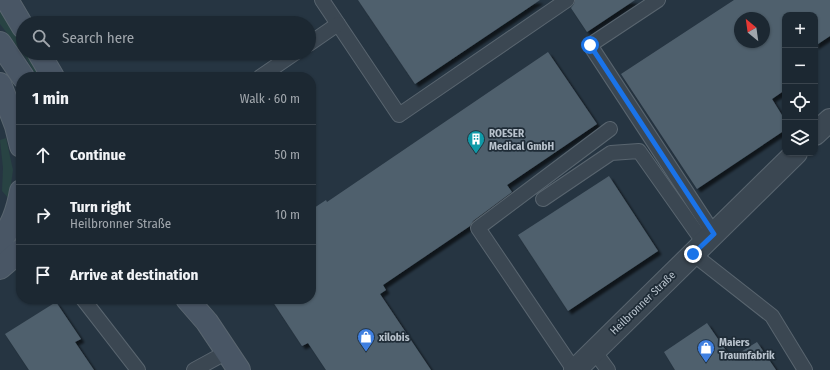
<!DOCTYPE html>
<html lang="en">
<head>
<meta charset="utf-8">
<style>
  :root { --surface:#1c2832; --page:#29343e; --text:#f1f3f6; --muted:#a0a6ac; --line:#3a444d }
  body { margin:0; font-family:"Fira Sans Condensed",sans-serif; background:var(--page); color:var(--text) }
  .controls { position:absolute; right:12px; top:12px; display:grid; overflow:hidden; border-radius:8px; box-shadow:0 1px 3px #0004 }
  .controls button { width:36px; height:36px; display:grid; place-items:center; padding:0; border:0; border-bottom:1px solid var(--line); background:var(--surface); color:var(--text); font:20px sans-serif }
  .compass { position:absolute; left:734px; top:12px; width:36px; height:36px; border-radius:50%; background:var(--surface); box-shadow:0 1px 3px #0004; rotate:331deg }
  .stop { position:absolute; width:12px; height:12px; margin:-9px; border:3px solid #1a73e8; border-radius:50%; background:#fff }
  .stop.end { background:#1a73e8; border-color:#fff; box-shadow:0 1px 4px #0008 }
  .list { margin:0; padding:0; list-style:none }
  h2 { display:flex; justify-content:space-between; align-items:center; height:52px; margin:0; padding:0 16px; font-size:17px }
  h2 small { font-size:13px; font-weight:400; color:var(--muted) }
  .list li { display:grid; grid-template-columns:26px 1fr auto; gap:12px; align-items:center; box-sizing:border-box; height:60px; padding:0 16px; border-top:1px solid var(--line) }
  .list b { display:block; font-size:15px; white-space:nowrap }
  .list p { margin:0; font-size:13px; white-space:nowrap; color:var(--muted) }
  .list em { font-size:13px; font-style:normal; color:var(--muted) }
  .icon { flex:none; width:22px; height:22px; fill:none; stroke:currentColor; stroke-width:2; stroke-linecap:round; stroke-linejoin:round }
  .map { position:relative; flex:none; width:830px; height:370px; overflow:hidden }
  .search { position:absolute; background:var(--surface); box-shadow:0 1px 3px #0004; left:16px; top:16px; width:300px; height:44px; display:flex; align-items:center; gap:10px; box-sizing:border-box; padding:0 14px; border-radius:22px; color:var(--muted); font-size:15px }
  .panel { position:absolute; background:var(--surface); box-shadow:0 1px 3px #0004; left:16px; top:72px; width:300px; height:232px; border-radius:16px }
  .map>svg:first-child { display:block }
  .green { fill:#284343 }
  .building { fill:#50606d; fill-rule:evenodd; filter:url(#shadow) }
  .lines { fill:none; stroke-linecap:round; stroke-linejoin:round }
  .lane-casing { stroke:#59656f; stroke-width:16 }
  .street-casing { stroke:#59656f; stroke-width:24 }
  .secondary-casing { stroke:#59656f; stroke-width:24 }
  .lane { stroke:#3b4752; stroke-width:14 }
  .street { stroke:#3b4752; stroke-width:22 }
  .secondary { stroke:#495665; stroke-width:22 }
  .route { stroke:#1a73e8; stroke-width:5 }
  .labels { text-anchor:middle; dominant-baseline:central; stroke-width:3.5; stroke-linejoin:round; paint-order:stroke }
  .poi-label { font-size:11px; font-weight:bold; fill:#b8c2cc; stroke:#1f2c37; text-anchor:start }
  .street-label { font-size:11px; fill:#b8c2cc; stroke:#1f2c37 }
</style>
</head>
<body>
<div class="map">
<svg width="830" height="370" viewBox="0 0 830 370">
  <defs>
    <filter id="shadow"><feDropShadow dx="3.5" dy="3.5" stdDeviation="1" flood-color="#0009"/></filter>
  </defs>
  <rect width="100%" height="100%" fill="#263542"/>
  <g class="green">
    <polygon points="2,10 11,20 23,39 23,53 32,53 46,77 37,77 26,58 0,24 0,12"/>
    <polygon points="6,138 13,170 9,199 2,191 3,168 0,140"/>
  </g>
  <g class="building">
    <polygon points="358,0 540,0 415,84"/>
    <polygon points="575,0 635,0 587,32 571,8 574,4"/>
    <path d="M734,0H830V36L815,46V15H785V90L772,99L785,120V130L697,189L621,74ZM740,18H764V42H740Z"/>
    <polygon points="548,52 597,124 507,185 512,192 473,221 470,226 383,285 386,290 380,294 431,370 326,370 308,343 302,346 271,299 311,299 311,210 326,200 327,202"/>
    <polygon points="609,176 658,251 568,311 518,235"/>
    <polygon points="56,302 81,339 75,342 94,370 29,370 5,334"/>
    <polygon points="707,323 731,358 757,342 776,370 675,370 664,352"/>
  </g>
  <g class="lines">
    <g class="lane-casing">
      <g id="lane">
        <polyline points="322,0 399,115 567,0"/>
        <polyline points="658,0 590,45 714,234"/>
        <polyline points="309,44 338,24"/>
        <polyline points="260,77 295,53"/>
        <polyline points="543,199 611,153 639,151 704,243"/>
        <polyline points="693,254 772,316 805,370"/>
        <polyline points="83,299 138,370"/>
        <polyline points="594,351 608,370"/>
        <polyline points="194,370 227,352"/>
        <polyline points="574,370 478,228 610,129"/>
      </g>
    </g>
    <g class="street-casing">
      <g id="street">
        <polyline points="815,134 830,120"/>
        <polyline points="575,370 796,153"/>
      </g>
    </g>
    <g class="secondary-casing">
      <g id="secondary">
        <polyline points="7,0 23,27"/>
        <polyline points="0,43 23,77"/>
        <polyline points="39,53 53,77"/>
        <polyline points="0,84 16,126 21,146"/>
        <path d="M0,243C12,224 17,213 21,191"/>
        <polyline points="0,268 21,250"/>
        <polyline points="187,299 207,322 239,370"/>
      </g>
    </g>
    <use href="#lane" class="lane"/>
    <use href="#street" class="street"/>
    <use href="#secondary" class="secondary"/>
  </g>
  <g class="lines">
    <polyline class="route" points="590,45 714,234 693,254"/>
  </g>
  <defs>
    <g id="building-pin" transform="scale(0.9)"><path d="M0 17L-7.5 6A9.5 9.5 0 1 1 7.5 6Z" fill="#0f9aa8" stroke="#1f2c37"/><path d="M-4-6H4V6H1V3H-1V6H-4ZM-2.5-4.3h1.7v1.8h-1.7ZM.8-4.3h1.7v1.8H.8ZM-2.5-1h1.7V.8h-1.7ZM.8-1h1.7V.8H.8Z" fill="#fff"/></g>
    <g id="shop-pin" transform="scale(0.9)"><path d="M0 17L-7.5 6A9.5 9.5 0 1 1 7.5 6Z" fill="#3f7fe0" stroke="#1f2c37"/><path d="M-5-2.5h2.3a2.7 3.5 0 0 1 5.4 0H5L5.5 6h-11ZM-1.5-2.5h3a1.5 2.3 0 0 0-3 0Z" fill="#fff"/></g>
  </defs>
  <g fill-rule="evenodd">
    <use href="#building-pin" x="476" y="139"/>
    <use href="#shop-pin" x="366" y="337"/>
    <use href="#shop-pin" x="706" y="348"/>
  </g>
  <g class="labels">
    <g class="poi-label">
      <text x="489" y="133">ROESER<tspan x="489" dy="13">Medical GmbH</tspan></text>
      <text x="379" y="337">xilobis</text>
      <text x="719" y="342">Maiers<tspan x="719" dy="13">Traumfabrik</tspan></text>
    </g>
    <g class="street-label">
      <text transform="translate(643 303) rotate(-44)">Heilbronner Straße</text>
    </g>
  </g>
</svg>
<div class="controls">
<button>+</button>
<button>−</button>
<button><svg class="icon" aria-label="locate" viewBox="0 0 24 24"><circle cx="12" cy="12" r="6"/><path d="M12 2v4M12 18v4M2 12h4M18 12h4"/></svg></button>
<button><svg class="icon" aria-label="layers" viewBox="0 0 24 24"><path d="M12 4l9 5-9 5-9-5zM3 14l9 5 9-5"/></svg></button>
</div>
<svg class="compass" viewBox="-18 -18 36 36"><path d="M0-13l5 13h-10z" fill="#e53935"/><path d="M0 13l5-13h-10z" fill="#a0a6ac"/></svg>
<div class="stop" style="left:590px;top:45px"></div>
<div class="stop end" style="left:693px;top:254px"></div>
<div class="search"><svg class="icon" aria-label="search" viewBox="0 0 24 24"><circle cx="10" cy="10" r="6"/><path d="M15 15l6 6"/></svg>Search here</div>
<section class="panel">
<h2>1 min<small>Walk · 60 m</small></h2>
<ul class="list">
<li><svg class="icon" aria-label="ahead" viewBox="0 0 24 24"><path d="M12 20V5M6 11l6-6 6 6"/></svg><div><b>Continue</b></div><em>50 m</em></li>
<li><svg class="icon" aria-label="right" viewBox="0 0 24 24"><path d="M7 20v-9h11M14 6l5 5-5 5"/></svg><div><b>Turn right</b><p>Heilbronner Straße</p></div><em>10 m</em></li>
<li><svg class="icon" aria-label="arrive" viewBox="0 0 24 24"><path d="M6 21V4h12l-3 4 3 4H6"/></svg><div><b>Arrive at destination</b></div></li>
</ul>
</section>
</div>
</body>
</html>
